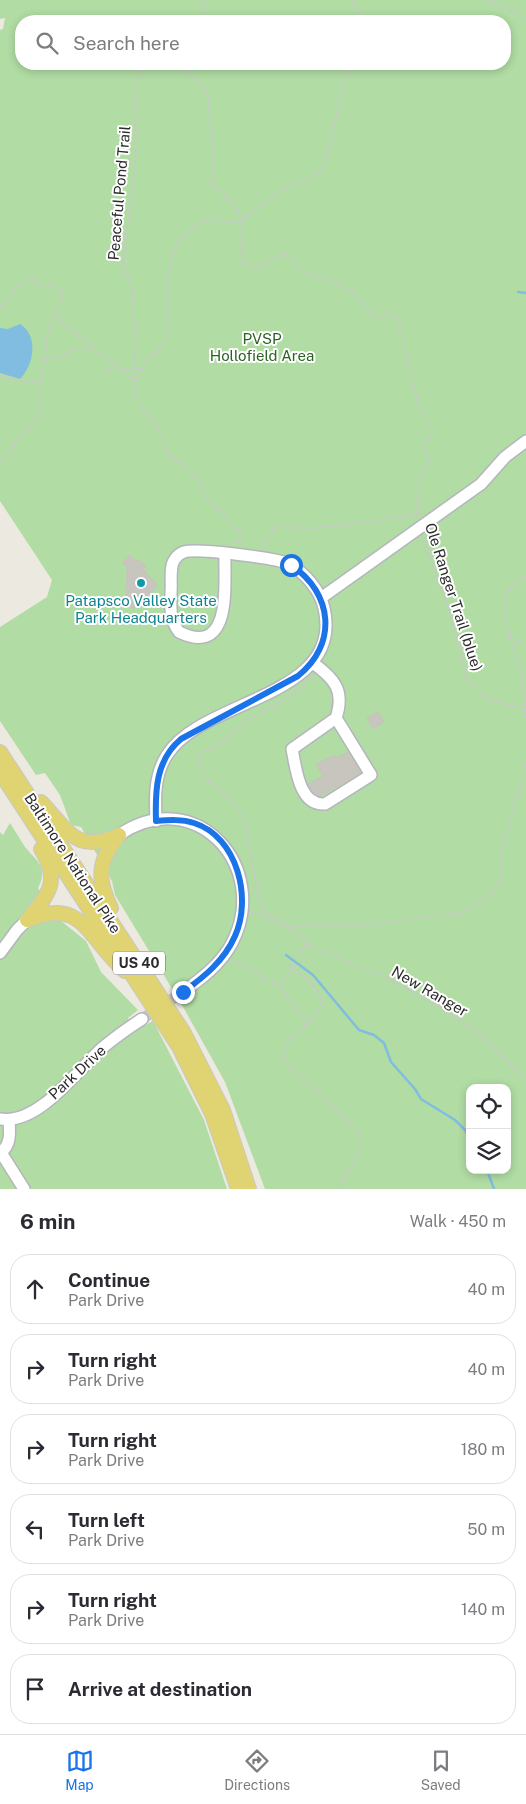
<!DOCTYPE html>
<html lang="en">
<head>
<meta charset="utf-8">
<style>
  :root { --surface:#fff; --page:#f7f7f7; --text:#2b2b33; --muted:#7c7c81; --line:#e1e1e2; --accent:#1a73e8 }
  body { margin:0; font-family:"Public Sans",sans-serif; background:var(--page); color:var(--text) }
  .controls { position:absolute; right:15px; bottom:15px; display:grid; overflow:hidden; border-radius:10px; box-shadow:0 2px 8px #0003 }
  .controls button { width:45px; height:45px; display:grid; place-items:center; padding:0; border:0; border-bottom:1px solid var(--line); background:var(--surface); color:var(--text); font:25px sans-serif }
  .stop { position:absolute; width:15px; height:15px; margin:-11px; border:4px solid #1a73e8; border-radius:50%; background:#fff }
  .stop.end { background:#1a73e8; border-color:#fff; box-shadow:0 1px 5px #0008 }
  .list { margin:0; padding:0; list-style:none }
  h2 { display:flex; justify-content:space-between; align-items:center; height:65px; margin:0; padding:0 20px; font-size:21px }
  h2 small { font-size:16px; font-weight:400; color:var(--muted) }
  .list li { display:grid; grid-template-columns:32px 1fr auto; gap:15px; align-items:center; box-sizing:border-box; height:70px; margin:0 10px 10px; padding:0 10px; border:1px solid var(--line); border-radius:20px }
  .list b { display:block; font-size:19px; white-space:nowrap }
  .list p { margin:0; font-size:16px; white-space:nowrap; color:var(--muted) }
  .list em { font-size:16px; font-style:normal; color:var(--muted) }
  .icon { flex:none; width:28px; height:28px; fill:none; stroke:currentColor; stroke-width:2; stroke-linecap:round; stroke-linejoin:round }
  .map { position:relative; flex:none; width:526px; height:1189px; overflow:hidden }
  .search { position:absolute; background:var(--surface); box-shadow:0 2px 8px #0003; left:15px; right:15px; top:15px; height:55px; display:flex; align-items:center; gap:12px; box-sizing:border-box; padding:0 18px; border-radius:20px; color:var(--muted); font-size:19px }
  .sheet { height:545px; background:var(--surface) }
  nav { display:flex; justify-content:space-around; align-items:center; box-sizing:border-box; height:70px; border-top:1px solid var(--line); background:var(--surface); font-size:14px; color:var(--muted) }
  nav a { display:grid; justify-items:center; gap:2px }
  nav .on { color:var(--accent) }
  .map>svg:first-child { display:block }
  .green { fill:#b1dca4; fill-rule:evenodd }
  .water { fill:#81bce1 }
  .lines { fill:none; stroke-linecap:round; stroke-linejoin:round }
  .stream { stroke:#81bce1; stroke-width:2.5 }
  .building { fill:#c8c5bf; stroke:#c8c4ba }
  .minor-tunnel { stroke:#c6c3bd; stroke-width:11; stroke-dasharray:11 5.5; stroke-linecap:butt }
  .minor-casing { stroke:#b4b5be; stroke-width:14 }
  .major-casing { stroke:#c8c8c8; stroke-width:16 }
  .path { stroke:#c8c8c8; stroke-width:2; stroke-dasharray:4 2.5; stroke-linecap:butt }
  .minor { stroke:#fff; stroke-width:11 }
  .major { stroke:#e0d372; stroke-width:14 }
  .route { stroke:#1a73e8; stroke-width:6 }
  .culture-dot { fill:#0f9aa8; stroke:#fff; stroke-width:2 }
  .labels { text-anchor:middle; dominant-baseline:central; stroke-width:4; stroke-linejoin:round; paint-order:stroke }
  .shield { fill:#fff; stroke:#6b6b6b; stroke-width:1 }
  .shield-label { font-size:14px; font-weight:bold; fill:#2c2c2c }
  .street-label { font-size:15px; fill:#2c2c2c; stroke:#fff }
  .park-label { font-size:15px; fill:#2a6224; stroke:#fff }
  .culture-label { font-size:15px; fill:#0d838f; stroke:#fff }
</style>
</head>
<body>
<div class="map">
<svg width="526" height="1189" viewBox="0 0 526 1189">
  <rect width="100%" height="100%" fill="#ece9e1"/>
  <g class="green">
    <path d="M0,0H526V1189H265L225,1082L182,1005L115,895L112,881L81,827L71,825L60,795L45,773L36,775L0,721V627L47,597L52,580L0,501V30L3,29L5,18L0,19ZM21,21H505V64H21ZM470,1088H507V1170H470Z"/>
    <path d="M10,823C15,831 20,839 25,847C37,862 49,866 38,888L61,921L86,941L101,972L138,1010L128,1018L136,1030L153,1021L204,1120L227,1189H0V832L3,835Z"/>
  </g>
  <path class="water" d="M20,324C39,336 34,365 20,379L0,373V328L8,329Z"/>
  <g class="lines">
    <g class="stream">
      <polyline points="518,292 526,293"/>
      <polyline points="286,955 313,975 359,1030 374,1035 384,1043 391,1062 415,1089 421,1099 455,1120 465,1130 470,1139"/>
      <polyline points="487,1170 494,1189"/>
    </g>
  </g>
  <g class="building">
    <polygon points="130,555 136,561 138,559 146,566 143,569 158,586 133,609 126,602 127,568 122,563"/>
    <polygon points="378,712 384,722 373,729 367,718"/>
    <polygon points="348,752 361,773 320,796 314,793 308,784 323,776 316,764 334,755 336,758"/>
  </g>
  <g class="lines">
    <polyline class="minor-tunnel" points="142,1019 183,992"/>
    <g class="minor-casing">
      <g id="minor">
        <polyline points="321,598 481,484 505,457 526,441"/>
        <path d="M313,663C335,679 345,691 336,718L292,749C296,768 299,806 325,804L371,775L336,718"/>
        <path d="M156,821C155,798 154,775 167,755C203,698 345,698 324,608C320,590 305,573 289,564C277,558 196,548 184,552C181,553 177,556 175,559C169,566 172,582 171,592C171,607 169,619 179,632C233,658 224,585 225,554"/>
        <path d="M119,835C196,783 271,867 232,943C221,964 202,978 183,992"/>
        <polyline points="0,953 17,930 27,920"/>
        <path d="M0,1119C38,1125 76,1072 101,1049C114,1038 128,1028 142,1019"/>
        <polyline points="0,1151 24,1189"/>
        <path d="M0,1153C11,1146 10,1133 9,1120"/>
      </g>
    </g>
    <g class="major-casing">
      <g id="major">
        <polyline points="0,752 184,1033 223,1110 249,1189"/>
        <polyline points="0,772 179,1047 212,1114 238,1189"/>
        <path d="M41,802C68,830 76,855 119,835"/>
        <path d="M111,908C97,879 97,862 118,836"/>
        <path d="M27,920C49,894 61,881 41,849"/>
        <path d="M28,920C83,895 89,941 125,971"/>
      </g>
    </g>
    <g class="path">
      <polyline points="353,0 361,21"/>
      <polyline points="485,0 526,17"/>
      <polyline points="197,21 203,14 205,0"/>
      <polyline points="143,64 134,94 136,121 135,168 124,252 124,271 131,281 132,292 132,314 136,332 134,368 136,397 146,415 157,425 169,456 177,460 200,481 204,494 240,533 239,544"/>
      <path d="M176,64L205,89L208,95L214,158L211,185C218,188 221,193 226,197C250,218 239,236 242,263L254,269L284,254L293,258L303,272L332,281L353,292L371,315L379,317L392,313L401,326L398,332L403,337L418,406L425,415L433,432L424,444L429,464L419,482L417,517"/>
      <path d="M0,307C14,294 16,283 34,276L37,284H55L62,291L61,299L48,331L41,382L30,383L0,376"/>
      <polyline points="56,311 62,322 136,382"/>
      <polyline points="45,359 58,358 76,348 94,349"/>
      <polyline points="123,370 134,368 143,369"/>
      <polyline points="103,374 115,365"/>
      <polyline points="136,382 146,363 167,340 169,334 167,278 173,254 181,238 203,221 214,219 231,223 240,221 285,188 313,178 320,172 327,158 343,83 350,64"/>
      <path d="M0,461C12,455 12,447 19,437C23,432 29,429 33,424C41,413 40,396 41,382"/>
      <polyline points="423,539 451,615 467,679 488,699 525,709"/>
      <polyline points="262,549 274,527 312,528 376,521 424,512"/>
      <path d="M526,576C484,598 514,639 520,670C524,686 525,704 526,720"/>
      <polyline points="508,636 526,644"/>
      <polyline points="314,674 297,692 248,720 219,744 203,752 198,758 206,779 233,803 245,822 259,900 263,909 313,947 387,978 441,1008 484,1037 526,1079"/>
      <polyline points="250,912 281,924"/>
      <polyline points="285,926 371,925 464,912 488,896 500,883 501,853 526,765"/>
      <polyline points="297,958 307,942"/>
      <polyline points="232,960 280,987 307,1023"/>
      <path d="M294,964L291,968C363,1015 281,1021 283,1060L359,1133C367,1155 341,1169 343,1189"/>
      <polyline points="280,987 291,968"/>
    </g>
    <use href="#minor" class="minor"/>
    <use href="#major" class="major"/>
  </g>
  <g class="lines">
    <path class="route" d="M183,992C204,977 224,961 235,936C252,899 238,837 194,823C182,819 169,820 156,821C155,790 156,760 181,739L298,676C338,644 333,593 291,565"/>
  </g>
  <circle class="culture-dot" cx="141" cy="583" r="5"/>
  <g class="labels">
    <rect class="shield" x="113" y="951.5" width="52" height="23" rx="4"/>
    <g class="shield-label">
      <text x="139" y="963">US 40</text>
    </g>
    <g class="street-label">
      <text transform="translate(119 193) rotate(-85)">Peaceful Pond Trail</text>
      <text transform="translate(454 597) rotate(72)">Ole Ranger Trail (blue)</text>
      <text transform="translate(73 863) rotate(57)">Baltimore National Pike</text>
      <text transform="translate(430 991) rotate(30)">New Ranger</text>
      <text transform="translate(77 1072) rotate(-43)">Park Drive</text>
    </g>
    <g class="park-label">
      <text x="262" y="338">PVSP<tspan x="262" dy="17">Hollofield Area</tspan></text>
    </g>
    <g class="culture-label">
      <text x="141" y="600">Patapsco Valley State<tspan x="141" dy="17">Park Headquarters</tspan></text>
    </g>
  </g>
</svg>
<div class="controls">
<button><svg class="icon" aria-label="locate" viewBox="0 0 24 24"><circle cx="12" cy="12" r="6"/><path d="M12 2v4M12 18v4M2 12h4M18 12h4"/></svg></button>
<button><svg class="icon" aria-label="layers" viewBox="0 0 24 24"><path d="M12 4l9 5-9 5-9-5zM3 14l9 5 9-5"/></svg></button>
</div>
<div class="stop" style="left:291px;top:565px"></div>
<div class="stop end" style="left:183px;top:992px"></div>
<div class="search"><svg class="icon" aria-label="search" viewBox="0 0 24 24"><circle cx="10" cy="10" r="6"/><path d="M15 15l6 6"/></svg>Search here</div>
</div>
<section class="sheet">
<h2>6 min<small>Walk · 450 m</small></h2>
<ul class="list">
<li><svg class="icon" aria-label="ahead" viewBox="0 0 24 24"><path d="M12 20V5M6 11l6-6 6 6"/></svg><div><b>Continue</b><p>Park Drive</p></div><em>40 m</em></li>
<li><svg class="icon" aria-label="right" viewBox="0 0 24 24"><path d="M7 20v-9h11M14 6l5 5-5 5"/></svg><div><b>Turn right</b><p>Park Drive</p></div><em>40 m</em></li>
<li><svg class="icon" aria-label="right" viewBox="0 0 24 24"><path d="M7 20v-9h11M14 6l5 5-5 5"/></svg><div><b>Turn right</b><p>Park Drive</p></div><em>180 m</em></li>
<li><svg class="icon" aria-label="left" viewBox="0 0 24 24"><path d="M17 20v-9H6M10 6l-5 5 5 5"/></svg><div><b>Turn left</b><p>Park Drive</p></div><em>50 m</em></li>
<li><svg class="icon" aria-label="right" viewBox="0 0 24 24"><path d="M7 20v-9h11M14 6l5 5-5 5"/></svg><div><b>Turn right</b><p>Park Drive</p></div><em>140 m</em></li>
<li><svg class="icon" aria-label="arrive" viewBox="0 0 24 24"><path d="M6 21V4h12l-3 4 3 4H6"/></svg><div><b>Arrive at destination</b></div></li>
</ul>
</section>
<nav>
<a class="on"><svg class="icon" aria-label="map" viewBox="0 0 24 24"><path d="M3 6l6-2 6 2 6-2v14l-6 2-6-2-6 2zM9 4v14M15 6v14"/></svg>Map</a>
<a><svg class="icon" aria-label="directions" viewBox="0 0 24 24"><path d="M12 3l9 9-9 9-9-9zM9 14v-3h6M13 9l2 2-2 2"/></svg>Directions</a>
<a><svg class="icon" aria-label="saved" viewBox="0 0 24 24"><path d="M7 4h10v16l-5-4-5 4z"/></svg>Saved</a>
</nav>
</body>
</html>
